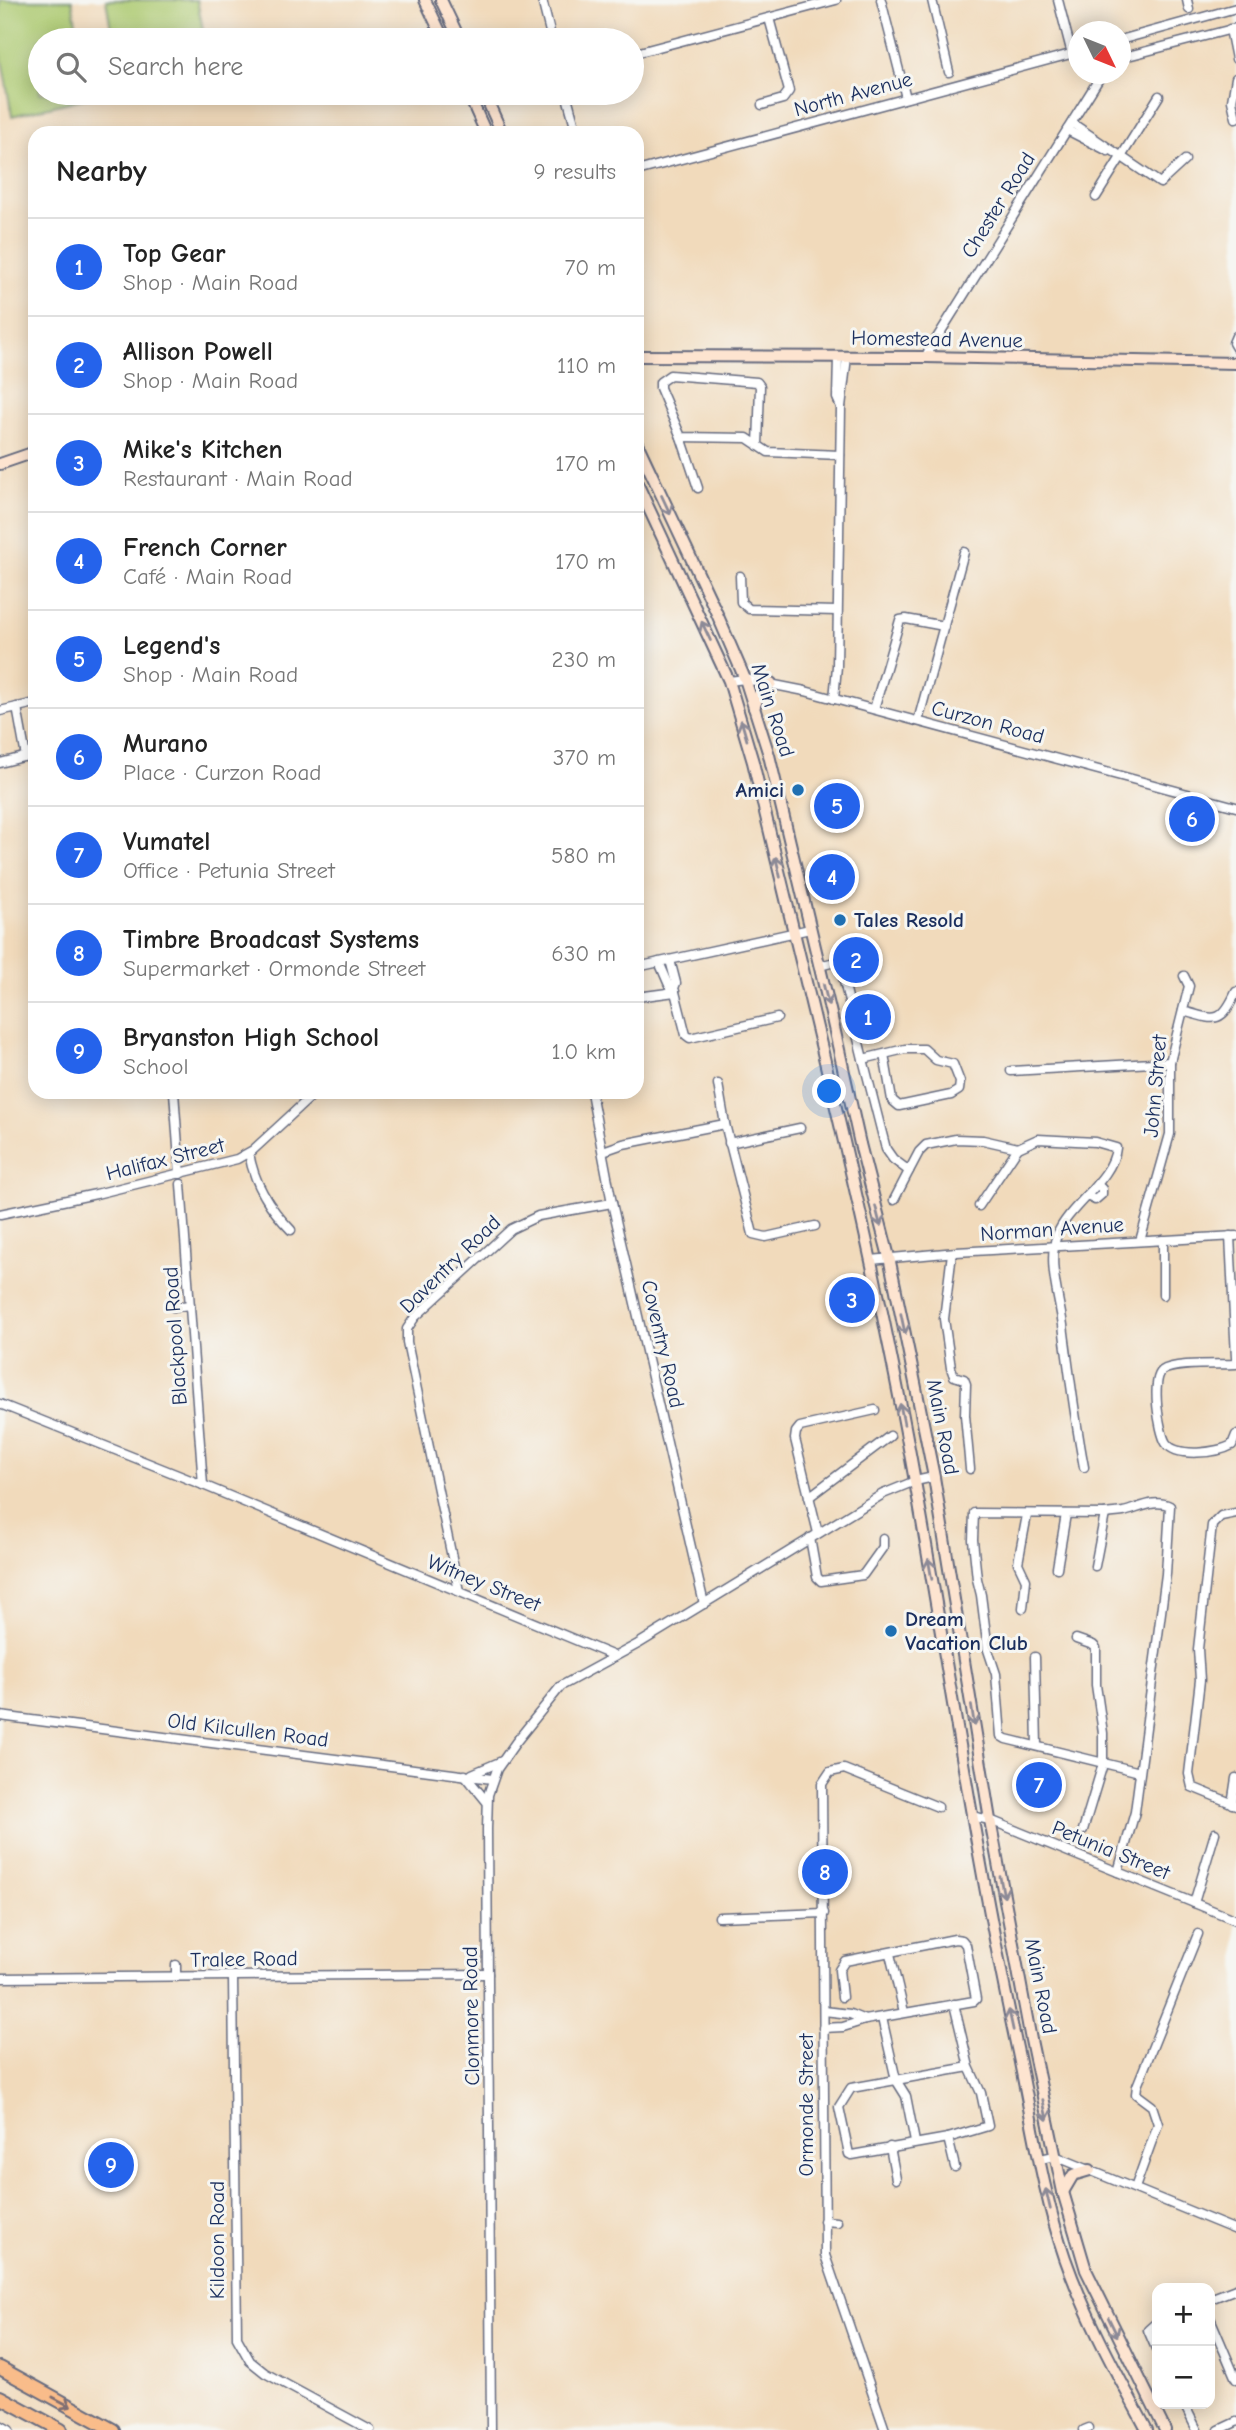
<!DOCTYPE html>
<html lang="en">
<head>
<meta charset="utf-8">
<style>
  :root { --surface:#fff; --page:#f2f2f2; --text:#222; --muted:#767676; --line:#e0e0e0; --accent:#2563eb }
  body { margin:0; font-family:"Comic Neue",sans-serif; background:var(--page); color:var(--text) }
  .controls { position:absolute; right:21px; bottom:21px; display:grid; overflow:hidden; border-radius:14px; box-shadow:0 4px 18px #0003 }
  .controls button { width:63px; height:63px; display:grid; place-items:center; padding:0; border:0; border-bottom:2px solid var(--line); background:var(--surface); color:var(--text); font:35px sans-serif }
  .compass { position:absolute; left:1068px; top:21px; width:63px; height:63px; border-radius:50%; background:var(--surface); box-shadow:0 4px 18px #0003; rotate:133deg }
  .you { position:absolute; left:830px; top:1092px; width:24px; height:24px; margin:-18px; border:5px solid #fff; border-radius:50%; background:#1a73e8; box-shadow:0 0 0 10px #1a73e833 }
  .badge { display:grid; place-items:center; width:46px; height:46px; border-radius:50%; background:var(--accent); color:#fff; font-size:23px; font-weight:700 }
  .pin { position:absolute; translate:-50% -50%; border:4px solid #fff; box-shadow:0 2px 7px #0006 }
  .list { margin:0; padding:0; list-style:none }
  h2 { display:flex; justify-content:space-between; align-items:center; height:91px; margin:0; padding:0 28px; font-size:30px }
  h2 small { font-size:23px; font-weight:400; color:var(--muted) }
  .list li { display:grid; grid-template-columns:46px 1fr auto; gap:21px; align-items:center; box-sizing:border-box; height:98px; padding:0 28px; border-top:2px solid var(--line) }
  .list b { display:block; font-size:26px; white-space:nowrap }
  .list p { margin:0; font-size:23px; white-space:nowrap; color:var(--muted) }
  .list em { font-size:23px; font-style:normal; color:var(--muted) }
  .icon { flex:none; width:38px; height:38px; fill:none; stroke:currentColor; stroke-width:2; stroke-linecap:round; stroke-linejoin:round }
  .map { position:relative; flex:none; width:1236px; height:2430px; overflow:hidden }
  .search { position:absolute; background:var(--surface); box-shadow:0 4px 18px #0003; left:28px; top:28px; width:616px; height:77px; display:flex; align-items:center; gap:18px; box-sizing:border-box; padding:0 24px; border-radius:38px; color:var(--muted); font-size:26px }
  .panel { position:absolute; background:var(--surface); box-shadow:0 4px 18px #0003; left:28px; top:126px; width:616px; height:973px; border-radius:21px }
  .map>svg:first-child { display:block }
  .green { fill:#acc970; stroke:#647c67; stroke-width:2 }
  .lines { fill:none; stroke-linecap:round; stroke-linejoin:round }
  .street-casing { stroke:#666b7f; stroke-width:11 }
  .secondary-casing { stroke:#666b7f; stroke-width:14 }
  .primary-casing { stroke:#666b7f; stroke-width:16 }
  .street { stroke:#fff; stroke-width:8 }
  .secondary { stroke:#fde4d0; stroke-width:10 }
  .primary { stroke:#f9bc8a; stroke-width:12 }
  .oneway { stroke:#8c8a97 }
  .oneway2 { stroke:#7f6e72 }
  .poi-dot { fill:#1f6fb2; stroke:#f6f6f2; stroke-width:2.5 }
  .labels { text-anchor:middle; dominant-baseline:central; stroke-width:6; stroke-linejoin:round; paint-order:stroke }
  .street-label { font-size:21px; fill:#1b2f5e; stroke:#f6f6f2 }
  .poi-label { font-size:21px; font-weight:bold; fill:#1b2f5e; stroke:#f6f6f2; text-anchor:start }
</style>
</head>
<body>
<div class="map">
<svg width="1236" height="2430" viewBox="0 0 1236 2430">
  <rect width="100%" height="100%" fill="#f6f6f2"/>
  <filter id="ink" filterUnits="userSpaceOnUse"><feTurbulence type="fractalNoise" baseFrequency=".0143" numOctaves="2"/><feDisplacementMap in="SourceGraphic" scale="14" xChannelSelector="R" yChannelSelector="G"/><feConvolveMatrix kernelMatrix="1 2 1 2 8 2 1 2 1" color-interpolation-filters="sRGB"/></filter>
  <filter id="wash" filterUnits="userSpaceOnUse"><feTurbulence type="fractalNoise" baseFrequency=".00686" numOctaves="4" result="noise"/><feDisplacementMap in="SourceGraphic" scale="28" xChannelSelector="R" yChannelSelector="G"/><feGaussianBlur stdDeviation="1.57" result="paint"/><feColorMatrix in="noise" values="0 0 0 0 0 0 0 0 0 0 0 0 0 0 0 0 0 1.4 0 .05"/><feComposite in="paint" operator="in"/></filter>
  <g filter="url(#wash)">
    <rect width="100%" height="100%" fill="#f1dabb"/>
    <g class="green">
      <polygon points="0,0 72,0 79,40 40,40 40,93 89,93 90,97 12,116 0,49"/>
      <polygon points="106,0 197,0 205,40 113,40"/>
    </g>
  </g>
  <g filter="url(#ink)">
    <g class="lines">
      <g class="street-casing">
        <g id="street">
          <polyline points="542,0 552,40"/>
          <polyline points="881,0 906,98"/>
          <polyline points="932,0 949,72"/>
          <polyline points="1058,0 1072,54"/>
          <polyline points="1187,0 1189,9"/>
          <polyline points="1230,29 1236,59"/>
          <polyline points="1120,40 1236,8"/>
          <polyline points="632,54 836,0"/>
          <polyline points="1120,58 1236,28"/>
          <polyline points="1236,78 1232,101 1236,118"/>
          <polyline points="566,93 577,133"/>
          <polyline points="762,105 783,99 789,91 769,18"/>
          <polyline points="1072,123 1160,183 1185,160"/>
          <polyline points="1067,130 1108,151"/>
          <polyline points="637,171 1078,52"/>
          <polyline points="1096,197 1159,96"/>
          <polyline points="1236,336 1233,343 1236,348"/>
          <polyline points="838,357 837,398 841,407"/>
          <polyline points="925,357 1102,74"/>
          <polyline points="681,437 698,488"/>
          <polyline points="758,446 760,386 757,382 670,375 660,382 660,388 681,437 747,438 768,452 840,455"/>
          <polyline points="740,576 741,602 749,609 837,611"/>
          <polyline points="729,681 745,679 805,691 1236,807"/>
          <polyline points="834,699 837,666 841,407 847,357"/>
          <polyline points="17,707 26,757"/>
          <polyline points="874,709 900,620 906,619 944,626"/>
          <polyline points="0,711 35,703"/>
          <polyline points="918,721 964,552"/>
          <polyline points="0,763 35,754"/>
          <polyline points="670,960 676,983 674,988 686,1035 690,1038 777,1018"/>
          <polyline points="659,962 669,985 674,988"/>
          <polyline points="819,966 839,961 863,1059 905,1049 924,1049 936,1060 953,1064 960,1082 959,1090 951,1095 899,1106 892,1100 884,1054"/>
          <polyline points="637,967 810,929"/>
          <polyline points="637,997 675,992"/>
          <path d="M1183,1011C1215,1020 1221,1025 1236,992"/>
          <polyline points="863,1059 886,1149 893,1159 909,1171 894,1200"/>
          <polyline points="1011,1071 1170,1062"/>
          <polyline points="174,1092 180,1174"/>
          <polyline points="591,1092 612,1203 704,1604"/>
          <polyline points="725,1124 753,1234 766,1237 815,1226"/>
          <polyline points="729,1143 800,1128"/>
          <polyline points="603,1151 623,1144 725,1124 718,1084"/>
          <path d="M249,1153C254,1184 269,1208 291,1230"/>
          <path d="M909,1171L919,1152L926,1145L956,1139L983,1140L1018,1148L1038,1139L1095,1142L1116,1148C1113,1180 1068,1206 1057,1235C1047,1261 1059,1298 1063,1325C1069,1372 1075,1420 1084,1467"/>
          <polyline points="181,1184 203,1485"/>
          <polyline points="1087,1196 1095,1200 1102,1194 1102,1189 1097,1184"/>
          <polyline points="979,1206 1018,1148"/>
          <polyline points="0,1214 96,1194 237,1159 253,1150 316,1092"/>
          <polyline points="1230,1236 1236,1357"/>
          <polyline points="1140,1241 1170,1134 1170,1062 1189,986 1184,976"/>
          <polyline points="952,1253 944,1319 951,1368 954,1376 964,1379 966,1384 965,1415 970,1469"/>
          <polyline points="871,1260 956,1252 1236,1236"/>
          <polyline points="1163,1295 1163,1240"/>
          <polyline points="173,1307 190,1305"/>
          <path d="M1236,1364C1219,1365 1174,1362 1162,1371C1151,1380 1159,1432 1166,1443C1176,1458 1218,1453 1232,1445L1236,1435"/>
          <polyline points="0,1404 203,1485 614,1656"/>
          <polyline points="809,1497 890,1436"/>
          <polyline points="1236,1513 1221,1516 1212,1525 1198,1649 1200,1680 1189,1774 1192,1787 1236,1805"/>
          <polyline points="818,1533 795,1439 796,1432 800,1427 875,1410"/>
          <polyline points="810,1538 817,1577 821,1581 863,1575 883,1547 883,1538"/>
          <polyline points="1095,1566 1105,1514"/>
          <polyline points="1057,1568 1066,1514"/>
          <polyline points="459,1591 407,1342 407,1329 415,1317 511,1229 538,1216 612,1203"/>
          <polyline points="1023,1608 1026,1580 1018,1563 1027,1515"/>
          <polyline points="1076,1639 1093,1645 1096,1648 1096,1685 1103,1733 1103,1764 1083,1830"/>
          <polyline points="1035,1657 1037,1746"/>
          <polyline points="0,1716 492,1779"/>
          <polyline points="472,1774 502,1761"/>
          <polyline points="465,1775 487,1802"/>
          <polyline points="1232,1804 1236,1778"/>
          <polyline points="971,1816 990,1820 1236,1920"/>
          <path d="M1118,1872L1135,1812L1166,1574L1170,1506C1155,1498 1138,1509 1123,1512C1117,1513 1111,1513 1105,1514L974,1513L973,1540L977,1579L981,1595L988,1650L996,1674L1001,1736L1006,1739L1140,1772"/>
          <polyline points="1194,1903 1215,1833"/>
          <polyline points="719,1917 824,1913"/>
          <polyline points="890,1954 904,2012"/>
          <polyline points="176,1977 176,1965"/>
          <polyline points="233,1977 237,2338 250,2361 265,2373 370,2430"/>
          <polyline points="0,1978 488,1974"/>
          <polyline points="954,2004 969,2067 981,2093 988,2126 948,2138 852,2155 849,2154 839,2107 851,2088 969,2067"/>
          <polyline points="824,2011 850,2014 865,2020"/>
          <polyline points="882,2018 896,2080 906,2096 915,2142"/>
          <polyline points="823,2028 843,2027 865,2020 974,2001 976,1999 966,1945 962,1940 955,1939 845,1961 839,1970 842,1997"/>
          <polyline points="948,2138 955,2167"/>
          <polyline points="890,2147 896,2179"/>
          <polyline points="1040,2159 1055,2156 1236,2230"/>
          <polyline points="1135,2188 1158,2124 1152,2106 1136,2094 1137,2086 1198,1934"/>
          <polyline points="824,2221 837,2222"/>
          <polyline points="1210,2299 1236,2289"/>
          <polyline points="1210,2318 1236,2379"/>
          <polyline points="1157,2322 1148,2330 1157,2351"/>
          <polyline points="1184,2404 1197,2430"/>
          <polyline points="0,2425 9,2430"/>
          <polyline points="491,2430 487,1829 488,1795 497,1769 516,1742 561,1686 638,1644 883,1494 915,1481 934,1477"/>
          <polyline points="885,2430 825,2255 822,1784 830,1772 844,1769 938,1807"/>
          <polyline points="1084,2430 1089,2428"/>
          <polyline points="1219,2430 1236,2422"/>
        </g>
      </g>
      <g class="secondary-casing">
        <g id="secondary">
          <polyline points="425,0 444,40"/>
          <polyline points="441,0 460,40"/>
          <polyline points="468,93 486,133"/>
          <polyline points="484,93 502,133"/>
          <polyline points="637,356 925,357 1236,363"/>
          <polyline points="637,443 714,607 745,679 769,755 831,1014 860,1144 889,1257 913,1373 934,1477 990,1820 1031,2040 1063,2192 1086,2270 1165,2430"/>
          <polyline points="0,464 35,452"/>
          <path d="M637,483L729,681L753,762C810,1003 873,1243 916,1487C949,1674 977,1862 1017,2048C1032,2118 1042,2191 1065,2258C1086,2318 1117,2374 1147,2430"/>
          <polyline points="754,708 759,695 771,683"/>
          <polyline points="1063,2192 1073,2175 1090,2170"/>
        </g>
      </g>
      <g class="primary-casing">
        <g id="primary">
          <polyline points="0,2368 113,2430"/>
          <polyline points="0,2397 61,2430"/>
        </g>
      </g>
      <use href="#street" class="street"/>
      <use href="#secondary" class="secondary"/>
      <use href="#primary" class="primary"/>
    </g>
    <defs><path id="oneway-shaft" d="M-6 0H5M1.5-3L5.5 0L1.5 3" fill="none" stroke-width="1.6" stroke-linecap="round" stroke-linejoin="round" transform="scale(1.75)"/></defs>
    <g class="oneway">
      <use href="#oneway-shaft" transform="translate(666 505) rotate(65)"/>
      <use href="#oneway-shaft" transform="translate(706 631) rotate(-115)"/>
      <use href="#oneway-shaft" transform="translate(744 730) rotate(-106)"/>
      <use href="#oneway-shaft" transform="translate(778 867) rotate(-103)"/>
      <use href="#oneway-shaft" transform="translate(826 995) rotate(76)"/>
      <use href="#oneway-shaft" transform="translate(878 1216) rotate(76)"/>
      <use href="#oneway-shaft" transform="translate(903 1324) rotate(78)"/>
      <use href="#oneway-shaft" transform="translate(902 1414) rotate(-101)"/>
      <use href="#oneway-shaft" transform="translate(930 1569) rotate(-100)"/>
      <use href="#oneway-shaft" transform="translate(973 1716) rotate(81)"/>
      <use href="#oneway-shaft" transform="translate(1002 1887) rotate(79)"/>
      <use href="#oneway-shaft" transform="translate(1011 2020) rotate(-102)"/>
      <use href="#oneway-shaft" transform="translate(1045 2110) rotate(78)"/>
      <use href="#oneway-shaft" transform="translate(1048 2199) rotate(-103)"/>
      <use href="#oneway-shaft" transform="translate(1113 2327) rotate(64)"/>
    </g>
    <use class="oneway2" href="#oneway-shaft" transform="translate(62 2402) rotate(28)"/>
  </g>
  <g class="poi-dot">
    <circle cx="798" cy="790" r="7"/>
    <circle cx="840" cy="920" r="7"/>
    <circle cx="891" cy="1631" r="7"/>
  </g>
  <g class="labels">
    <g class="street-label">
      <text transform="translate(853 94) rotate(-15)">North Avenue</text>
      <text transform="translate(998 205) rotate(-58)">Chester Road</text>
      <text transform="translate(937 339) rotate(1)">Homestead Avenue</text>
      <text transform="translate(773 710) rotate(72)">Main Road</text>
      <text transform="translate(988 722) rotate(15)">Curzon Road</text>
      <text transform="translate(1155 1086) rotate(-85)">John Street</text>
      <text transform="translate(165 1159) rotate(-14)">Halifax Street</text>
      <text transform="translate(1052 1229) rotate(-4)">Norman Avenue</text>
      <text transform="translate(450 1264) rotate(-44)">Daventry Road</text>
      <text transform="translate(175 1336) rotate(-94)">Blackpool Road</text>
      <text transform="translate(663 1344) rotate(77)">Coventry Road</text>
      <text transform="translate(943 1427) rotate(79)">Main Road</text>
      <text transform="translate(484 1583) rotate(22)">Witney Street</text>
      <text transform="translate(248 1730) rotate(7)">Old Kilcullen Road</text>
      <text transform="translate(1111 1850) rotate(22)">Petunia Street</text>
      <text transform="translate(244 1959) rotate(-1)">Tralee Road</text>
      <text transform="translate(1041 1986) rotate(79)">Main Road</text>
      <text transform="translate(471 2016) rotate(-91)">Clonmore Road</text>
      <text transform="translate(806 2105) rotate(-90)">Ormonde Street</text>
      <text transform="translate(217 2240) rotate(-90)">Kildoon Road</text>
    </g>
    <g class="poi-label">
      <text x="784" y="790" text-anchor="end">Amici</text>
      <text x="854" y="920">Tales Resold</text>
      <text x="905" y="1619">Dream<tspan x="905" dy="24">Vacation Club</tspan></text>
    </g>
  </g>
</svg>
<div class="controls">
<button>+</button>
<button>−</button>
</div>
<svg class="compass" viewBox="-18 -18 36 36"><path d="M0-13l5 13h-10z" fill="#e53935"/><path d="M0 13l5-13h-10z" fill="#767676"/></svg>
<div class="you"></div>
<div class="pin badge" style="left:868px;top:1017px">1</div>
<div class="pin badge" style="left:856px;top:960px">2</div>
<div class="pin badge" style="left:852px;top:1300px">3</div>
<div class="pin badge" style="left:832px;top:877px">4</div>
<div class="pin badge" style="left:837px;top:806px">5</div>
<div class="pin badge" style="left:1192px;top:819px">6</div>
<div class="pin badge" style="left:1039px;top:1785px">7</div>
<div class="pin badge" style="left:825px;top:1872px">8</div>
<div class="pin badge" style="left:111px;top:2165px">9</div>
<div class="search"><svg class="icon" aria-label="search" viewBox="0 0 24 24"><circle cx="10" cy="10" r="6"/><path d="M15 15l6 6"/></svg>Search here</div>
<section class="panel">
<h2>Nearby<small>9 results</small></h2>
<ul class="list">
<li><span class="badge">1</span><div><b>Top Gear</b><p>Shop · Main Road</p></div><em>70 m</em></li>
<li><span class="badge">2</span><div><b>Allison Powell</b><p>Shop · Main Road</p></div><em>110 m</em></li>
<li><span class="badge">3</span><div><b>Mike's Kitchen</b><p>Restaurant · Main Road</p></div><em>170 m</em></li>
<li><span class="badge">4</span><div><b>French Corner</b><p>Café · Main Road</p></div><em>170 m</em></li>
<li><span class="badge">5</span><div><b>Legend's</b><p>Shop · Main Road</p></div><em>230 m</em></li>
<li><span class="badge">6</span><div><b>Murano</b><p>Place · Curzon Road</p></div><em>370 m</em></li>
<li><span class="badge">7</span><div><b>Vumatel</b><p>Office · Petunia Street</p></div><em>580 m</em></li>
<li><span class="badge">8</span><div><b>Timbre Broadcast Systems</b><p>Supermarket · Ormonde Street</p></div><em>630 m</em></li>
<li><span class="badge">9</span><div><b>Bryanston High School</b><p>School</p></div><em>1.0 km</em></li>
</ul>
</section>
</div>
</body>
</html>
